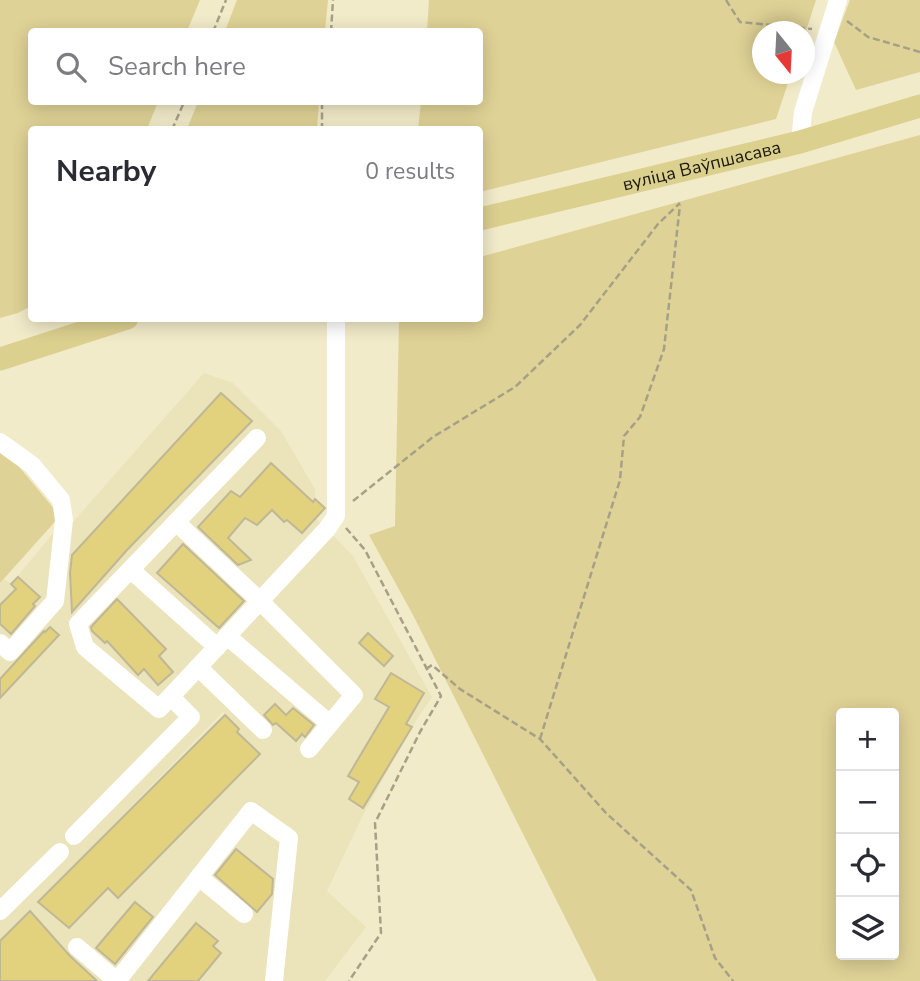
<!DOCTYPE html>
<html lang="en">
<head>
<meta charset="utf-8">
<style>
  :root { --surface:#fff; --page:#f7f7f7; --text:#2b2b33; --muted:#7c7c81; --line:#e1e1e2 }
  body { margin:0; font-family:"Nunito Sans",sans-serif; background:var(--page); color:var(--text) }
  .controls { position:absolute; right:21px; bottom:21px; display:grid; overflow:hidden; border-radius:7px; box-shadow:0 4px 18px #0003 }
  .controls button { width:63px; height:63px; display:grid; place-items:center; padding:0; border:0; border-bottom:2px solid var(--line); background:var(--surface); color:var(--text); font:35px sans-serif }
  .compass { position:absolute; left:752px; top:21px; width:63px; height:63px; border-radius:50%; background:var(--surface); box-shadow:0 4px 18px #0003; rotate:162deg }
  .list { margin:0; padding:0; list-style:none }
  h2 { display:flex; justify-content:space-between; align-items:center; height:91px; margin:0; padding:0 28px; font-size:30px }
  h2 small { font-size:23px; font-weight:400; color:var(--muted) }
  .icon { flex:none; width:38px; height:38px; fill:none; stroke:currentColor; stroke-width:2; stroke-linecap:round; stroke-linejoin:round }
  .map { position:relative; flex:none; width:920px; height:981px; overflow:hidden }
  .search { position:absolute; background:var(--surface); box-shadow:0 4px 18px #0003; left:28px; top:28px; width:455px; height:77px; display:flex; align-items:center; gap:18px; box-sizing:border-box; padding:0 24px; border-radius:7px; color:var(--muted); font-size:26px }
  .panel { position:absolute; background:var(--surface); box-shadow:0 4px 18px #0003; left:28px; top:126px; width:455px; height:196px; border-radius:7px }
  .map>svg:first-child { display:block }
  .built { fill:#ebe3b9; fill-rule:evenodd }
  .green { fill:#dfd296; fill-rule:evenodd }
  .building { fill:#e2d17d; stroke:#bfb897; stroke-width:2 }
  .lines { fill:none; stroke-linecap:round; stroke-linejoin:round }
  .path { stroke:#a6a186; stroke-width:2.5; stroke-dasharray:7 3.5; stroke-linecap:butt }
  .minor { stroke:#fff; stroke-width:18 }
  .major { stroke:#dcd08f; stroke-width:23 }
  .labels { text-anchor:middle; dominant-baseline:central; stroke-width:6; stroke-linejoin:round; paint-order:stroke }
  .street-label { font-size:18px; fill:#1b180c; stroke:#fff }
</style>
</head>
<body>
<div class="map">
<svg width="920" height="981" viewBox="0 0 920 981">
  <rect width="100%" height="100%" fill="#f2ebc9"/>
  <path class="built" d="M204,373L233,383L281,431L315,489V499L325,508L316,518L353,556L432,697L412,727L363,815L327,891L366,927L325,981H0V584L4,579L11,584L64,520L73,522ZM224,712L227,717L58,882L223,712Z"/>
  <g class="green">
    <polygon points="0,0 200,0 187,31 32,32 32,102 158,102 147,129 32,130 31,306 18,313 0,318"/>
    <polygon points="237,0 328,0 325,31 225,31"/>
    <polygon points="429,0 816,0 805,34 804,32 762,32 762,74 791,74 776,119 480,192 480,130 418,129 421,102 480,102 480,32 427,31"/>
    <polygon points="850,0 920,0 920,72 856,90 834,42"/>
    <polygon points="198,102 319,102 317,129 187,129"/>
    <path d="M920,135V981H597L413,615L369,535L395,526L399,319L480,318V257ZM894,713V955H841V713Z"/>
    <polygon points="0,444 60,516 0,583"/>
  </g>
  <g class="building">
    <polygon points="221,393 252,421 127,550 72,612 70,573 72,555"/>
    <polygon points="271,463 313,502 315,499 325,508 302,533 287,520 284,522 272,510 257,525 245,518 228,538 251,560 238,565 198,527 231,491 240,497"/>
    <polygon points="183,544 244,601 219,628 157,573"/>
    <polygon points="18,577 40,597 33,604 35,606 11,634 0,624 0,605 16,589 11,584"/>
    <polygon points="117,599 166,649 159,656 173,672 158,685 144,669 138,675 107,641 105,643 92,631 91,627"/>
    <polygon points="50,627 59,635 0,698 0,679 44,631 45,632"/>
    <polygon points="368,633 393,656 384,666 359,643"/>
    <polygon points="391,673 424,693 406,724 412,727 363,808 349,799 359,782 348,776 389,707 375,699"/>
    <polygon points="275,704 286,715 293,708 314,725 305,737 302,734 296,741 276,723 273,725 264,715"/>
    <polygon points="225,715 239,729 237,732 260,754 118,898 108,888 69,928 38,902"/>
    <polygon points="236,849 273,879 272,894 257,912 215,875"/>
    <polygon points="135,902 153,917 115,964 96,948"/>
    <polygon points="30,911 70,956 97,981 0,981 0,941"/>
    <polygon points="196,923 218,941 213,946 221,953 198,981 148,981"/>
  </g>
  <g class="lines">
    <g class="path">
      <polyline points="726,0 740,22 812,29"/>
      <polyline points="847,21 868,37 920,52"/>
      <polyline points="213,32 226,0"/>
      <polyline points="331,32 333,0"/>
      <polyline points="172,130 184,102"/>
      <polyline points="322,130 322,102"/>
      <polyline points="353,501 433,437 515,387 580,325 658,224 680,203"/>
      <polyline points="346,528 365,550 441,696 420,732 375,823 381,933 349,981"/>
      <polyline points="426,669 432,665 460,689 540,739 606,813 691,890 715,958 733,981"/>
      <polyline points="540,739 620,480 624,436 640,417 664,349 680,205"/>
    </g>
    <g class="minor">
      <polyline points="800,142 803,112 838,0"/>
      <polyline points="257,438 78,624 85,647 159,709 327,529 336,516 336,318"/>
      <polyline points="0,442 32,465 61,500 64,520 55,601 10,652 0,643"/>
      <polyline points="176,522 260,601 354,695 309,749"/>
      <polyline points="131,570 217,647"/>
      <polyline points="227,636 330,724"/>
      <polyline points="198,667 263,730"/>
      <polyline points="74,836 191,717 171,697"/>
      <polyline points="199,877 244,914"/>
      <polyline points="0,911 60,852"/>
      <polyline points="77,947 117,981"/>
      <polyline points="117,981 251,811 289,838 274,981"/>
    </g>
    <g class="major">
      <path id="s1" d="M480,219L800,142L920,106"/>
      <polyline points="0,359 127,318"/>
    </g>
  </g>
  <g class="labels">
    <g class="street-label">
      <text stroke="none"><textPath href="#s1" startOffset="228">вуліца Ваўпшасава</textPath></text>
    </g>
  </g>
</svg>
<div class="controls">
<button>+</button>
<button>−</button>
<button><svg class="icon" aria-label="locate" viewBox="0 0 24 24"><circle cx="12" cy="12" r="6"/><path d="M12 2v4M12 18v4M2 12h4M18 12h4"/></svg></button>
<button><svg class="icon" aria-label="layers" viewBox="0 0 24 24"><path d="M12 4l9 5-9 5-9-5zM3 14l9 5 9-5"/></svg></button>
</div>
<svg class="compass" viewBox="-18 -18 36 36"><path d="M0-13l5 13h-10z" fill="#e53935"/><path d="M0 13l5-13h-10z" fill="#7c7c81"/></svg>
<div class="search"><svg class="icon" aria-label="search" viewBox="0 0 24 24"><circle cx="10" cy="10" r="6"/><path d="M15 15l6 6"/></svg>Search here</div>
<section class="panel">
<h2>Nearby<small>0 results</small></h2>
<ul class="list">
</ul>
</section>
</div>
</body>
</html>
